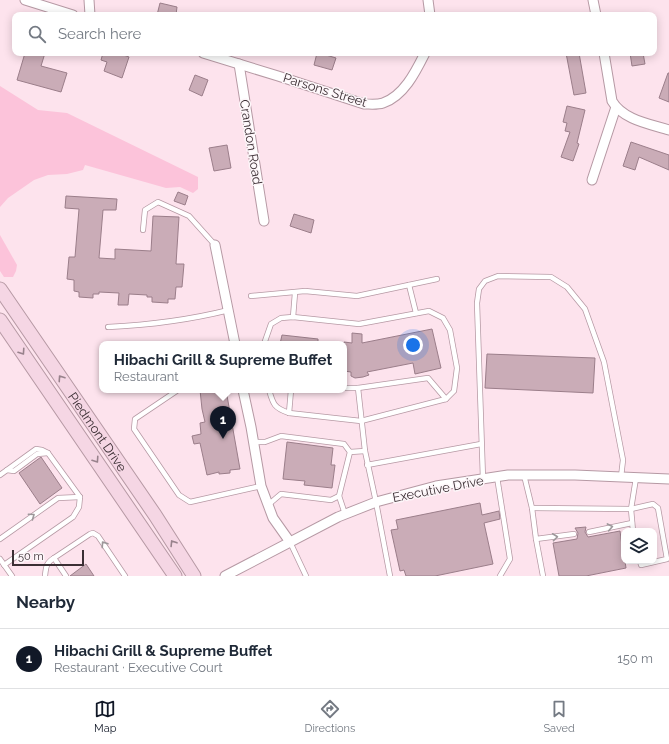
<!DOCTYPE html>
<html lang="en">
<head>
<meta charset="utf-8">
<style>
  :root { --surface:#fff; --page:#f2f2f3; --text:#1f2937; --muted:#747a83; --line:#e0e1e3; --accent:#111827 }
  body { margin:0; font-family:Raleway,sans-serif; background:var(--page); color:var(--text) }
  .controls { position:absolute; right:12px; bottom:12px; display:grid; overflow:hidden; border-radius:8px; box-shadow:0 2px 10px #0003 }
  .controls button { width:36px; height:36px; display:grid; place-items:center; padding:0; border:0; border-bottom:1px solid var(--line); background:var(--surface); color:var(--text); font:20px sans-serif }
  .scale { position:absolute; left:12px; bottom:10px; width:72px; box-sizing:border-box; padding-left:4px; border:2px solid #3b2f34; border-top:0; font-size:11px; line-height:14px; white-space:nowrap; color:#3b2f34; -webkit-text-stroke:3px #fdf6f9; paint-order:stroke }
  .you { position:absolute; left:413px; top:345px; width:14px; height:14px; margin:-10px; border:3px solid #fff; border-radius:50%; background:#1a73e8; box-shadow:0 0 0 6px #1a73e833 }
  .badge { display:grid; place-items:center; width:26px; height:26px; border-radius:50%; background:var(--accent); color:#fff; font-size:13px; font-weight:700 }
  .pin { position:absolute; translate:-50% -33px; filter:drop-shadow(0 1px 2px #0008) }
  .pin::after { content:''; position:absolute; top:21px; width:14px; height:12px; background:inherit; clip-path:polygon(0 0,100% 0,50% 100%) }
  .popup { position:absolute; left:99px; top:341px; width:248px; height:52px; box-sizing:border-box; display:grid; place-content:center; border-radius:8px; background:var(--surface); filter:drop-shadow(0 1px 3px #0005); font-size:13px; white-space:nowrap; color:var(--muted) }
  .popup b { font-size:15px; color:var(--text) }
  .popup::after { content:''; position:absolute; left:50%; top:100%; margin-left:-8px; border:8px solid transparent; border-top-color:var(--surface) }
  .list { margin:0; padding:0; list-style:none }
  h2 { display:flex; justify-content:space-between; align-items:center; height:52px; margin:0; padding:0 16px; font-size:17px }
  h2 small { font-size:13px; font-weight:400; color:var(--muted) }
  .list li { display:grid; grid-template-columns:26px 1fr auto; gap:12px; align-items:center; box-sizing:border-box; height:60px; padding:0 16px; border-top:1px solid var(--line) }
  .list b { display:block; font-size:15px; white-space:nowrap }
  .list p { margin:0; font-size:13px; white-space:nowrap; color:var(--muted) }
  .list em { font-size:13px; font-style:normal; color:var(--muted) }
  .icon { flex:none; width:22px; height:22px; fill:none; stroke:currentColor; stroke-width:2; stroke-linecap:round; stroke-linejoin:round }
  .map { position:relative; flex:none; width:669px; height:576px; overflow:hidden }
  .search { position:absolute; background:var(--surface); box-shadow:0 2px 10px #0003; left:12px; right:12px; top:12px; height:44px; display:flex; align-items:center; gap:10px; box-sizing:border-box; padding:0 14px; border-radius:8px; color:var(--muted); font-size:15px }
  .sheet { height:112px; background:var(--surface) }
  nav { display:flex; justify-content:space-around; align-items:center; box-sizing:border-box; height:56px; border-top:1px solid var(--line); background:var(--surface); font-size:11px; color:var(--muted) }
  nav a { display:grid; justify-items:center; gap:2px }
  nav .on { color:var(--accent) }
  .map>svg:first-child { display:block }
  .green { fill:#fcc3da }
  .building { fill:#caacb7; stroke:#9b7e8a }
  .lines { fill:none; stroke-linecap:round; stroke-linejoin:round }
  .lane-casing { stroke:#b699a4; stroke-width:6 }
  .street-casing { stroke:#b699a4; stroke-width:11 }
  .secondary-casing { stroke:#b699a4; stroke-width:15 }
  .lane { stroke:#fff; stroke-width:4.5 }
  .street { stroke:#fff; stroke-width:9 }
  .secondary { stroke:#f5d6e4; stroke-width:13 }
  .oneway { stroke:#98828c }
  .oneway2 { stroke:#9d979a }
  .labels { text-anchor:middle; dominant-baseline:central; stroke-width:3; stroke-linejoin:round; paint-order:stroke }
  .street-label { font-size:13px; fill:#3b2f34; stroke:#fdf6f9 }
</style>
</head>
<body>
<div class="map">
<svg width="669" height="576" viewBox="0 0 669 576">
  <rect width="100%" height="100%" fill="#fde3ed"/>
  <g class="green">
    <polygon points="0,86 38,110 67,113 198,177 198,189 193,193 180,187 166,188 85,165 83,170 67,174 48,175 34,180 8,198 0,207"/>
    <polygon points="0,235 17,265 16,271 13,277 4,277 0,271"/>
  </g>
  <g class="building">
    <polygon points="160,3 177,7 176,15 157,15"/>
    <polygon points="25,53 45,53 41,66 67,73 61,92 17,80"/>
    <polygon points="103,53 118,53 129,57 122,78 104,71 107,62 101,60"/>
    <polygon points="317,53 327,53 326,55 336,58 332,70 314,65"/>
    <polygon points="566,53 579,53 586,93 574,95"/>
    <polygon points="630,53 643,53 645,64 632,66"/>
    <polygon points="668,73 669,73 669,102 659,98"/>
    <polygon points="195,75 208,80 202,96 189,90"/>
    <polygon points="567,106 585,110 577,143 579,144 573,161 561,157 570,132 565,131 567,123 563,122"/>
    <polygon points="631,142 669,155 669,170 639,157 635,170 623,166"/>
    <polygon points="227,145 231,168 214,171 209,148"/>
    <polygon points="178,192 188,196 185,205 174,201"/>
    <polygon points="66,196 117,199 116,210 103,210 99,258 115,259 115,249 151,251 153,216 179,217 176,264 184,264 182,287 176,287 175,299 168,299 168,303 152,302 152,297 147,297 147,295 129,294 128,305 118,305 119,293 99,292 99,294 93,294 93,298 79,297 79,292 74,291 74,280 67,279 69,257 75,257 79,209 65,208"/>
    <polygon points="294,214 314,220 311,233 290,226"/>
    <polygon points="432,329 441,368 415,374 413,363 367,372 369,375 363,377 355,378 351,376 351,372 344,371 344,342 352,343 352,333 362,334 362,343"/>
    <polygon points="282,335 318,339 318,344 280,344"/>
    <polygon points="487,354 595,358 593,393 485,388"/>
    <polygon points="200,390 226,390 240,469 230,470 230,473 219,474 219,472 207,475 200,443 194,444 192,436 201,434 200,423 205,422 202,409"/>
    <polygon points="287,442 333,448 331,465 335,465 332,488 304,485 305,481 283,479"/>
    <polygon points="41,457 62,488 40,504 19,473"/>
    <polygon points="480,503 482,515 499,511 500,519 484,523 493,564 435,576 406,576 404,570 400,571 391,530 398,529 396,520"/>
    <polygon points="586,527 585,532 588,537 620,531 622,546 624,545 624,561 625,561 626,568 586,576 559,576 553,543 577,539 578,533 575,528"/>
    <polygon points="86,564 94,576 70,576"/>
  </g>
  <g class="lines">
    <g class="lane-casing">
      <g id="lane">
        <polyline points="143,230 145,210 158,202 189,216 215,245"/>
        <polyline points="409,285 416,313"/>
        <polyline points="251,296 305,291 357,296 437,279"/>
        <polyline points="293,317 295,293"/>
        <path d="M108,327C149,325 189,320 229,310"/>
        <path d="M264,344L271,324L281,318L293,317L359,324L429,311L443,318L450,330L457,368L454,391L446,399L361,421L289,413C274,408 273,404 269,390"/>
        <polyline points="344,388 358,388 365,451 376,502 390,576"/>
        <polyline points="358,388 428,378 446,399"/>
        <polyline points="178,390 135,419 134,429 179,495 190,502 261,486"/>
        <polyline points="289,413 291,390"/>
        <polyline points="254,442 265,442 281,436 344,444 350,452 339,496 331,500 281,494 268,505"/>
        <polyline points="350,452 365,451"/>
        <polyline points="367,465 481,444"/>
        <polyline points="7,470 14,471 37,454 48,453"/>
        <polyline points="0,475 36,449 42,450 48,453 80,497 79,507 73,517 4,565"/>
        <polyline points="524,475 532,508 536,539 543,576"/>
        <polyline points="497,477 510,559 500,576"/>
        <polyline points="483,479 477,303 479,289 485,281 498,276 551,277 567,287 585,309 604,362 623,460 621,477"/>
        <polyline points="339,496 345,514"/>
        <polyline points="532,508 631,509 653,504 658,508 667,559 641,565 640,561"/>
        <polyline points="633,531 631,509 636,478"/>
        <polyline points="589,532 632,523"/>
        <polyline points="0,539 58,498 80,497"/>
        <polyline points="536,539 574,534"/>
        <polyline points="290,542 306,576"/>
        <polyline points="0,559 12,576"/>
        <path d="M45,576C46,567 46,563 54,558"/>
        <polyline points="66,576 54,558 90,534 93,533 98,536 125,576"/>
      </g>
    </g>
    <g class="street-casing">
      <g id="street">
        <polyline points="25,0 73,15"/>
        <polyline points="89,0 90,15"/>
        <polyline points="428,0 430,15"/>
        <polyline points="593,0 596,15"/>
        <path d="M203,53L278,76L364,104C370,104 377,105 383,103C404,96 416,71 425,53"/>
        <path d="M604,53L612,101C623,120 650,124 669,130"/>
        <polyline points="239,64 264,221"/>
        <polyline points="592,180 616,107"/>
        <polyline points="215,245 235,344"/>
        <polyline points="243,390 251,427 261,486 273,518 290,542"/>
        <polyline points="225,576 338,517 376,502 436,486 508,475 575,475 669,479"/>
      </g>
    </g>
    <g class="secondary-casing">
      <g id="secondary">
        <path id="s1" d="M0,289L155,515L194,576"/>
        <polyline points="0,320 175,576"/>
      </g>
    </g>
    <use href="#lane" class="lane"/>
    <use href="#street" class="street"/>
    <use href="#secondary" class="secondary"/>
  </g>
  <defs><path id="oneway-chevron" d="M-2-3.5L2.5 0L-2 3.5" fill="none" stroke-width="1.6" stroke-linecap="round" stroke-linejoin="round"/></defs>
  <g class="oneway">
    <use href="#oneway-chevron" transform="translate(22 352) rotate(56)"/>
    <use href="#oneway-chevron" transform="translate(61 378) rotate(-124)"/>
    <use href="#oneway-chevron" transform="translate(96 460) rotate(56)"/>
    <use href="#oneway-chevron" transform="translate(173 543) rotate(-122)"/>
  </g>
  <g class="oneway2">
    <use href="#oneway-chevron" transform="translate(32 516) rotate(-35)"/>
    <use href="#oneway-chevron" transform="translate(610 527) rotate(-11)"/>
    <use href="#oneway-chevron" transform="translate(555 537) rotate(-7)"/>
    <use href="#oneway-chevron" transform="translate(104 544) rotate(-124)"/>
  </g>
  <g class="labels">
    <g class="street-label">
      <text transform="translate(325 90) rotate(17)">Parsons Street</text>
      <text transform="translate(251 142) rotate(81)">Crandon Road</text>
      <text stroke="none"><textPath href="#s1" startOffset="173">Piedmont Drive</textPath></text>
      <text transform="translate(438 489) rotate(-11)">Executive Drive</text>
    </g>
  </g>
</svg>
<div class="controls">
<button><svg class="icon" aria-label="layers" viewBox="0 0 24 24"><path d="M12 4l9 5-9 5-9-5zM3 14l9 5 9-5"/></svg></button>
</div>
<div class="scale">50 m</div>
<div class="you"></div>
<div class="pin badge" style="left:223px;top:439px">1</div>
<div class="popup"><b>Hibachi Grill &amp; Supreme Buffet</b>Restaurant</div>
<div class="search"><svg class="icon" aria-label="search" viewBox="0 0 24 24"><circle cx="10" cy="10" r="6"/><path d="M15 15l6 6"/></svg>Search here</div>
</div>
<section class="sheet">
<h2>Nearby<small></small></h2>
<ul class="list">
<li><span class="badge">1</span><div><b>Hibachi Grill &amp; Supreme Buffet</b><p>Restaurant · Executive Court</p></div><em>150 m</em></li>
</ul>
</section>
<nav>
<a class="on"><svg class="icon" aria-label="map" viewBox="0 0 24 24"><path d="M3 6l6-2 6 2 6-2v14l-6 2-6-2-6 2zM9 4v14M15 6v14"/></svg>Map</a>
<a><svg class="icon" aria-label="directions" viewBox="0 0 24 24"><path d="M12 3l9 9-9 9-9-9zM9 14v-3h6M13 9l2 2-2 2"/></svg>Directions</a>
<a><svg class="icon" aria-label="saved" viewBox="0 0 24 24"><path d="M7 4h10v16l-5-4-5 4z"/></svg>Saved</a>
</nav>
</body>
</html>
